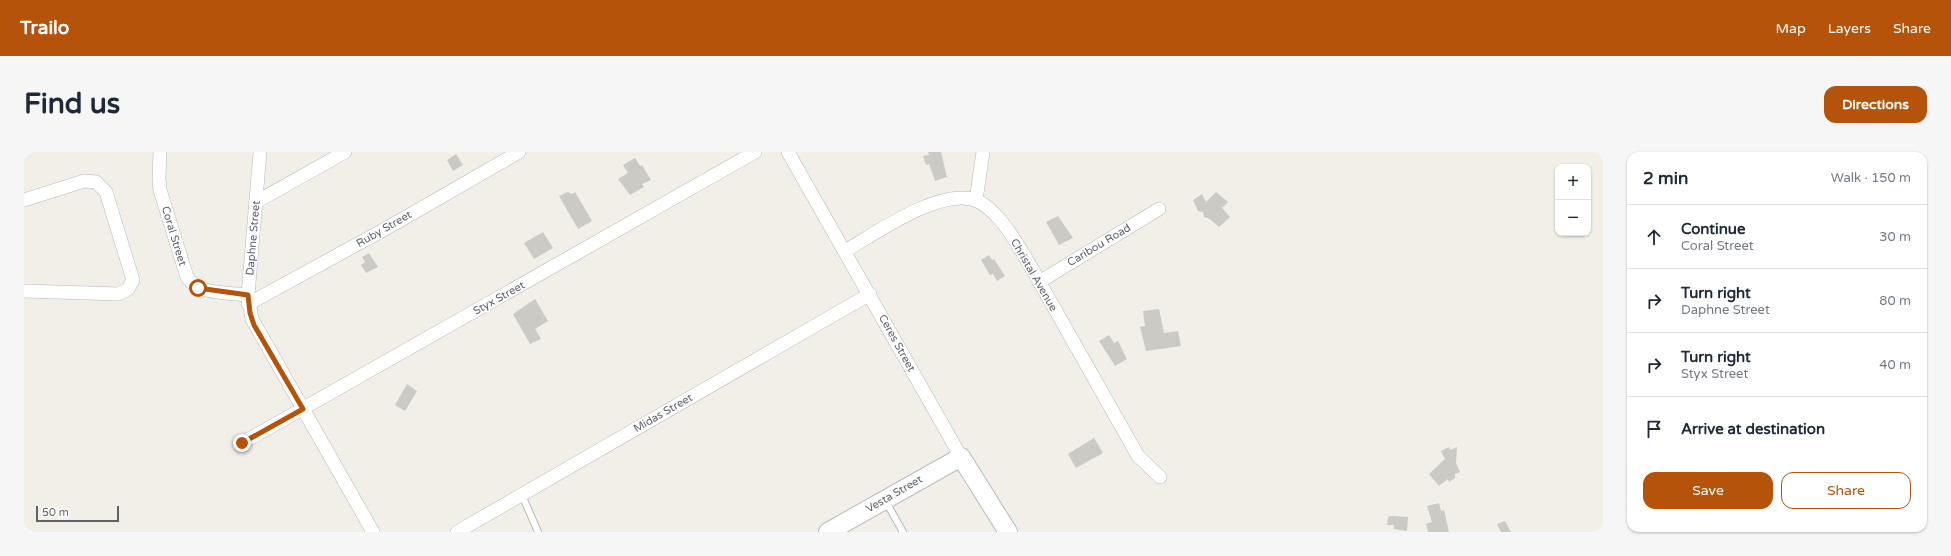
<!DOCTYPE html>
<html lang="en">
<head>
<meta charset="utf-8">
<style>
  :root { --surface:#fff; --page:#f6f6f7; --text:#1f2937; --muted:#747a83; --line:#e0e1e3; --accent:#b45309 }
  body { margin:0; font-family:"Varela Round",sans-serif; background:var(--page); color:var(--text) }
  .controls { position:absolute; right:12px; top:12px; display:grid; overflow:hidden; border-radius:8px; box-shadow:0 1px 3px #0004 }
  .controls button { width:36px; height:36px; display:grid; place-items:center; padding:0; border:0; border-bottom:1px solid var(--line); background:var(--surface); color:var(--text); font:20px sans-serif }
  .scale { position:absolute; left:12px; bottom:10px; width:83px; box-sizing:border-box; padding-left:4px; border:2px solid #5f6368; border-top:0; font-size:11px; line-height:14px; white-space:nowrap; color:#5f6368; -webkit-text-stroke:3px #fff; paint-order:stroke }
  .stop { position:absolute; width:12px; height:12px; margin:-9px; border:3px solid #b45309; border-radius:50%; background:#fff }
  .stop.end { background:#b45309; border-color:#fff; box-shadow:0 1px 4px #0008 }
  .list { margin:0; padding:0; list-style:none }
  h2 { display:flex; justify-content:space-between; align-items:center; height:52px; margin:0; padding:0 16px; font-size:17px }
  h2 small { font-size:13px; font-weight:400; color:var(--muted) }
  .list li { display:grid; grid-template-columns:26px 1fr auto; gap:12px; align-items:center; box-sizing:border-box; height:64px; padding:0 16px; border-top:1px solid var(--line) }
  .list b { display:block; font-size:15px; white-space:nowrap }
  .list p { margin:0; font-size:13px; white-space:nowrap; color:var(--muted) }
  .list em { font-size:13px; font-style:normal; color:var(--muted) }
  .actions { display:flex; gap:8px; padding:12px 16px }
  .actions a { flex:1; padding:9px 0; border:1px solid var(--accent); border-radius:12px; text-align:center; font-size:14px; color:var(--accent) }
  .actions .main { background:var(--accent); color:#fff }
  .icon { flex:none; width:22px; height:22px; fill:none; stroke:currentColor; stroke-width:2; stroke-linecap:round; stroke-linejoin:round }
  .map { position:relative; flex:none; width:1579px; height:380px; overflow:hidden; border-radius:12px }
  header { display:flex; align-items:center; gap:24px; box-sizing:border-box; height:56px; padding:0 20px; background:var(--accent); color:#fff }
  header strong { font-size:19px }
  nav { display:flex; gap:22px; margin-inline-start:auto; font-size:14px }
  .intro { display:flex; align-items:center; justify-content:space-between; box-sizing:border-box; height:96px; padding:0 24px }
  h1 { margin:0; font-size:28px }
  .button { padding:10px 18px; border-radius:12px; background:var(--accent); color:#fff; font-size:14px; font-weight:700 }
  main { display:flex; gap:24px; padding:0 24px }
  aside { flex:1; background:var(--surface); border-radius:12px; box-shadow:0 1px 3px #0004 }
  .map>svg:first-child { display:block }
  .building { fill:#cccac5 }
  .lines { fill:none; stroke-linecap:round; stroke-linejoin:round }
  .lane-casing { stroke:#b5b8bc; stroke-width:8 }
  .street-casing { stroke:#b5b8bc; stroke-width:14 }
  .secondary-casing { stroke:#b6babf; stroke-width:20 }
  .lane { stroke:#fff; stroke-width:6 }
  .street { stroke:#fff; stroke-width:13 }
  .secondary { stroke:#fff; stroke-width:18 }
  .route { stroke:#b45309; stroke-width:5 }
  .labels { text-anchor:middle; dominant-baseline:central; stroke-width:3; stroke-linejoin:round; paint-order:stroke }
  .street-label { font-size:11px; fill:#5f6368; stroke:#fff }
</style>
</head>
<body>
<header>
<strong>Trailo</strong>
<nav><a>Map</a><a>Layers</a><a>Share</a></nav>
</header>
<div class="intro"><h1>Find us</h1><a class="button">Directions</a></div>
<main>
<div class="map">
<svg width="1579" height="380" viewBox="0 0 1579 380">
  <rect width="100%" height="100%" fill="#f1efe8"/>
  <g class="building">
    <polygon points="904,0 917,0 923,25 911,29 905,12 902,13 899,4 905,3"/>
    <polygon points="432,2 439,13 429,19 423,8"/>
    <polygon points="611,6 616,14 618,13 627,28 618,32 620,35 606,43 594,27 604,21 599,13"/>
    <polygon points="544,40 548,42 551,40 568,69 554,77 535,44"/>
    <polygon points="1192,40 1204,50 1198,56 1206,65 1195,75 1186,67 1180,65 1179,60 1174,59 1169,48 1178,42 1182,50"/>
    <polygon points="1034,64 1049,86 1035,93 1022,70"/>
    <polygon points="519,80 529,96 510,107 500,91"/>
    <polygon points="345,101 354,115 342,121 337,113 341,110 338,105"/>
    <polygon points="965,103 968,108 970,107 981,124 973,129 969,122 966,123 957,108"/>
    <polygon points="511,147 524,169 511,177 517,187 506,192 489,162"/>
    <polygon points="1135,157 1140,181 1154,179 1157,194 1122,199 1116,175 1121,174 1119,159"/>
    <polygon points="1085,183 1090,191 1094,189 1103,207 1091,214 1075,189"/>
    <polygon points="383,232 393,239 381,259 371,253"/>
    <polygon points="1070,286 1079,301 1052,316 1044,302"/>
    <polygon points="1425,295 1426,298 1433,295 1432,311 1436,320 1431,322 1431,326 1425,330 1424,327 1415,334 1405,322 1421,307 1417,299"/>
    <polygon points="1415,351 1417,359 1420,358 1425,380 1404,380 1402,372 1408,370 1403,354"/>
    <polygon points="1367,364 1384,365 1383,379 1370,377 1370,373 1363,373 1364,365"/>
    <polygon points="1481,369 1487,380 1477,380 1473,372"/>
  </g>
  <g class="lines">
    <g class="lane-casing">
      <g id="lane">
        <polyline points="498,343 514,380"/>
        <polyline points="862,350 879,380"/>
      </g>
    </g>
    <g class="street-casing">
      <g id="street">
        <path d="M136,0L135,27L136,38L163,125C176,144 204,140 224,143"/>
        <polyline points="236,0 224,143 228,167 349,380"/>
        <polyline points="764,0 937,305"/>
        <polyline points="0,48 60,29 72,30 82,40 109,128 104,137 95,142 0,139"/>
        <polyline points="952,48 959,0"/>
        <polyline points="232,50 321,0"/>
        <path d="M821,99C852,81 915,36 951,48C960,51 971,62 977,69C995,90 1013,127 1028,152C1056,202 1085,253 1114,304L1136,325"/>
        <polyline points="1015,130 1135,57"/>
        <polyline points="224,152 363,76 495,0"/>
        <polyline points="218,291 731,0"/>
        <polyline points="433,380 846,142"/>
      </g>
    </g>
    <g class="secondary-casing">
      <polyline id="secondary" points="804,380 937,305 984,380"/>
    </g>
    <use href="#lane" class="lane"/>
    <use href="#street" class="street"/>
    <use href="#secondary" class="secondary"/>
  </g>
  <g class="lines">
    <polyline class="route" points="174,136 224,143 226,161 230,173 279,257 218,291"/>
  </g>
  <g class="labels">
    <g class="street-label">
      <text transform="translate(360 77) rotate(-30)">Ruby Street</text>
      <text transform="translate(150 84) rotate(73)">Coral Street</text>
      <text transform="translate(229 86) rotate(-85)">Daphne Street</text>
      <text transform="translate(1075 93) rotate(-31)">Caribou Road</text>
      <text transform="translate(1010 123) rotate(60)">Christal Avenue</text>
      <text transform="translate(475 146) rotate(-29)">Styx Street</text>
      <text transform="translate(873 191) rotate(61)">Ceres Street</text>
      <text transform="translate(639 261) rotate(-30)">Midas Street</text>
      <text transform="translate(870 342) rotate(-30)">Vesta Street</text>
    </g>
  </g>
</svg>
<div class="controls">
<button>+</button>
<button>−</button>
</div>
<div class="scale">50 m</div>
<div class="stop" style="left:174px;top:136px"></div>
<div class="stop end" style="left:218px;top:291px"></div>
</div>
<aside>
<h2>2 min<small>Walk · 150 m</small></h2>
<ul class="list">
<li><svg class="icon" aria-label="ahead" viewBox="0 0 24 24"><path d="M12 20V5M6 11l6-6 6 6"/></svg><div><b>Continue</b><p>Coral Street</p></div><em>30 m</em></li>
<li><svg class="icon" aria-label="right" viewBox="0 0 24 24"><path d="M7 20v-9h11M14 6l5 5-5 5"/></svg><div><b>Turn right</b><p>Daphne Street</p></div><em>80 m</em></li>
<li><svg class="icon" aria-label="right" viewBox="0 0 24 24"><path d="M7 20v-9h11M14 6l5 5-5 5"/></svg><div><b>Turn right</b><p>Styx Street</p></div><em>40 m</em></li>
<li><svg class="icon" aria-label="arrive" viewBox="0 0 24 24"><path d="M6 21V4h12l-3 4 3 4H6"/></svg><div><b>Arrive at destination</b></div></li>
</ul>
<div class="actions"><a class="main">Save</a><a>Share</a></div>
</aside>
</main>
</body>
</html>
